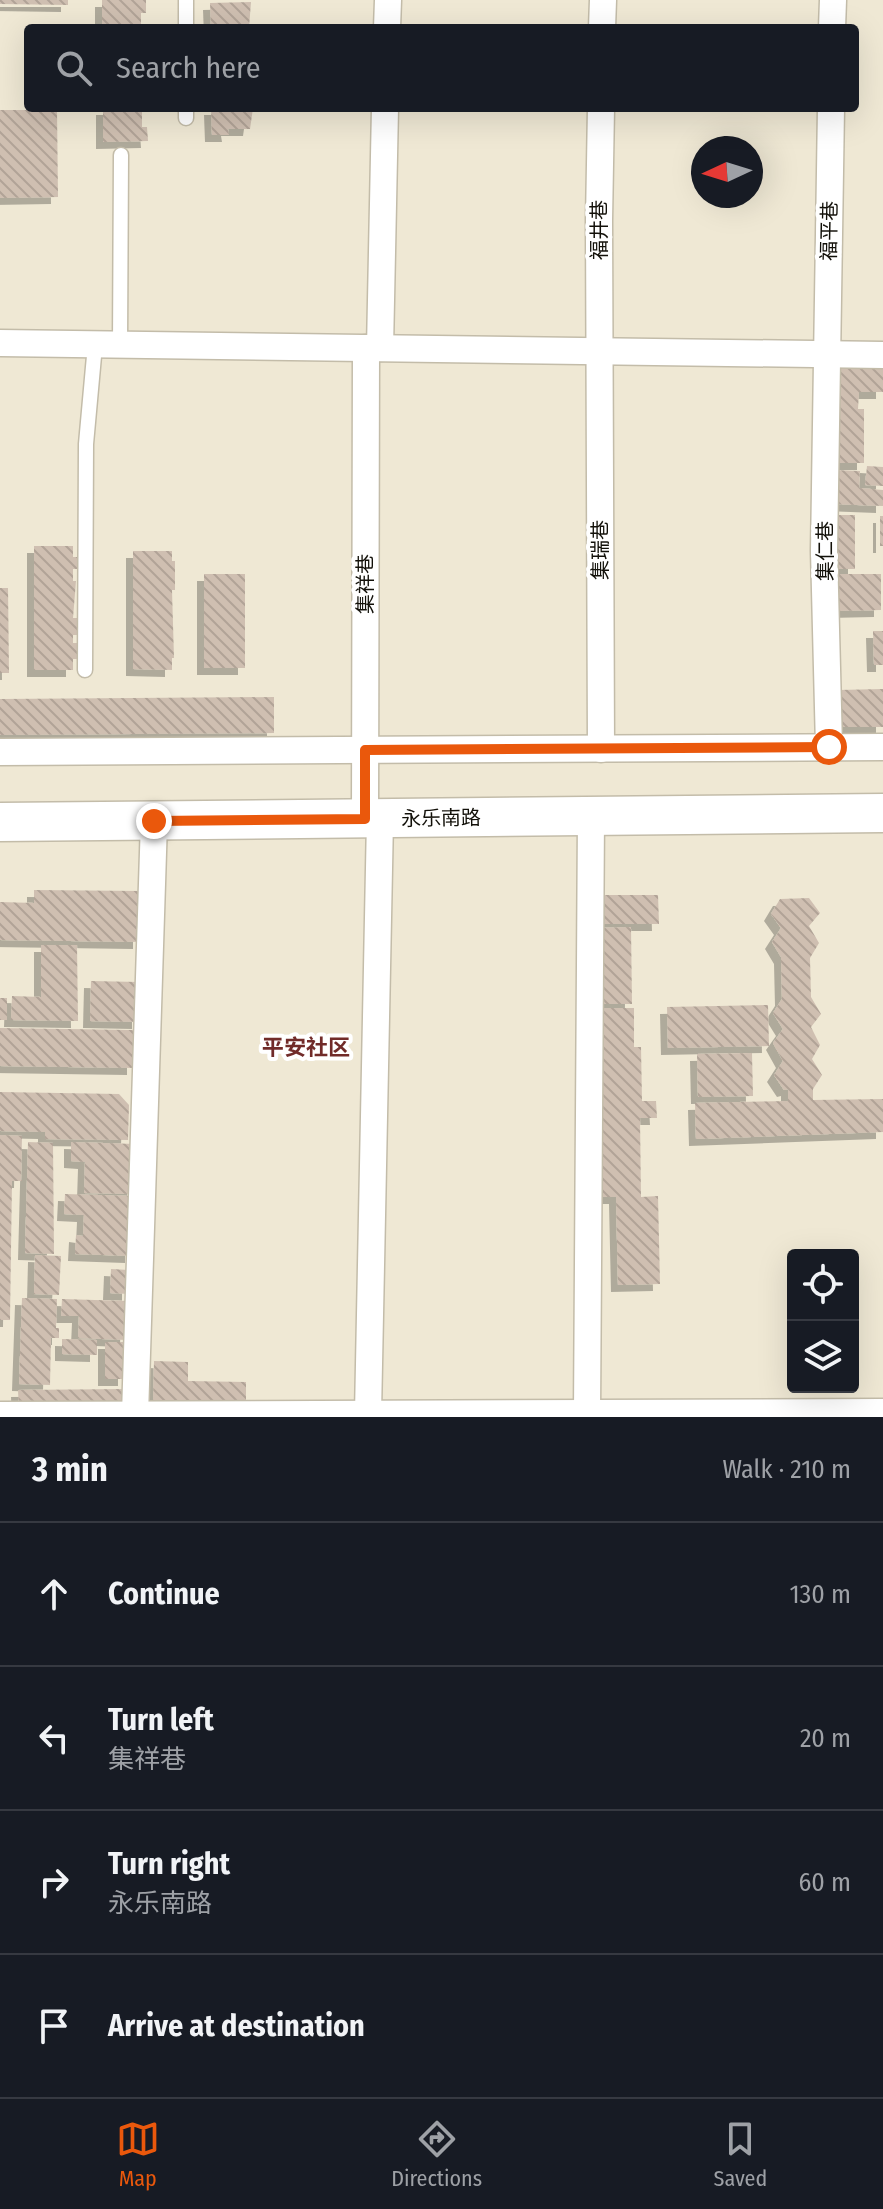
<!DOCTYPE html>
<html lang="en">
<head>
<meta charset="utf-8">
<style>
  :root { --surface:#171b24; --page:#20242c; --text:#f1f3f6; --muted:#9ea1a6; --line:#363941; --accent:#ea580c }
  body { margin:0; font-family:"Fira Sans Condensed","Noto Sans SC",sans-serif; background:var(--page); color:var(--text) }
  .controls { position:absolute; right:24px; bottom:24px; display:grid; overflow:hidden; border-radius:8px; box-shadow:0 8px 32px #0002 }
  .controls button { width:72px; height:72px; display:grid; place-items:center; padding:0; border:0; border-bottom:2px solid var(--line); background:var(--surface); color:var(--text); font:40px sans-serif }
  .compass { position:absolute; left:691px; top:136px; width:72px; height:72px; border-radius:50%; background:var(--surface); box-shadow:0 8px 32px #0002; rotate:266deg }
  .stop { position:absolute; width:24px; height:24px; margin:-18px; border:6px solid #ea580c; border-radius:50%; background:#fff }
  .stop.end { background:#ea580c; border-color:#fff; box-shadow:0 2px 8px #0008 }
  .list { margin:0; padding:0; list-style:none }
  h2 { display:flex; justify-content:space-between; align-items:center; height:104px; margin:0; padding:0 32px; font-size:34px }
  h2 small { font-size:26px; font-weight:400; color:var(--muted) }
  .list li { display:grid; grid-template-columns:52px 1fr auto; gap:24px; align-items:center; box-sizing:border-box; height:144px; padding:0 32px; border-top:2px solid var(--line) }
  .list b { display:block; font-size:30px; white-space:nowrap }
  .list p { margin:0; font-size:26px; white-space:nowrap; color:var(--muted) }
  .list em { font-size:26px; font-style:normal; color:var(--muted) }
  .icon { flex:none; width:44px; height:44px; fill:none; stroke:currentColor; stroke-width:2; stroke-linecap:round; stroke-linejoin:round }
  .map { position:relative; flex:none; width:883px; height:1417px; overflow:hidden }
  .search { position:absolute; background:var(--surface); box-shadow:0 8px 32px #0002; left:24px; right:24px; top:24px; height:88px; display:flex; align-items:center; gap:20px; box-sizing:border-box; padding:0 28px; border-radius:8px; color:var(--muted); font-size:30px }
  .sheet { height:680px; background:var(--surface) }
  nav { display:flex; justify-content:space-around; align-items:center; box-sizing:border-box; height:112px; border-top:2px solid var(--line); background:var(--surface); font-size:22px; color:var(--muted) }
  nav a { display:grid; justify-items:center; gap:4px }
  nav .on { color:var(--accent) }
  .map>svg:first-child { display:block }
  .building { fill:url(#building-back-hatch); filter:url(#shadow) }
  .lines { fill:none; stroke-linecap:round; stroke-linejoin:round }
  .service-casing { stroke:#c3bca9; stroke-width:17 }
  .minor-casing { stroke:#c3bca9; stroke-width:29 }
  .secondary-casing { stroke:#c3bca9; stroke-width:41 }
  .service { stroke:#fff; stroke-width:14 }
  .minor { stroke:#fff; stroke-width:26 }
  .secondary { stroke:#fff; stroke-width:38 }
  .route { stroke:#ea580c; stroke-width:10 }
  .labels { text-anchor:middle; dominant-baseline:central; stroke-width:8; stroke-linejoin:round; paint-order:stroke }
  .street-label { font-size:20px; fill:#121009; stroke:#fff }
  .neighbourhood-label { font-size:22px; font-weight:bold; fill:#712b29; stroke:#fff }
</style>
</head>
<body>
<div class="map">
<svg width="883" height="1417" viewBox="0 0 883 1417">
  <defs>
    <pattern id="building-back-hatch" width="6" height="6" patternUnits="userSpaceOnUse" patternTransform="scale(2)"><rect width="6" height="6" fill="#cfbfb1"/><path d="M-1 5l2 2M0 0l6 6M5-1l2 2" fill="none" stroke="#b1a397"/></pattern>
    <filter id="shadow"><feDropShadow dx="-7" dy="7" stdDeviation="0" flood-color="#0004"/></filter>
  </defs>
  <rect width="100%" height="100%" fill="#efe8d4"/>
  <g class="building">
    <polygon points="0,0 68,0 68,5 0,4"/>
    <polygon points="102,0 146,0 146,13 141,13 141,28 102,28"/>
    <polygon points="251,2 249,28 211,28 210,3"/>
    <polygon points="103,108 142,108 142,127 147,127 148,141 103,142"/>
    <polygon points="211,108 253,108 250,129 228,129 229,135 212,135"/>
    <polygon points="0,110 57,110 58,197 0,198"/>
    <polygon points="840,364 883,365 883,392 859,392 858,409 864,409 864,463 834,463 835,408 839,408"/>
    <polygon points="867,466 883,467 883,486 865,485"/>
    <polygon points="834,470 860,471 859,488 883,490 883,506 832,504"/>
    <polygon points="833,515 855,515 855,569 834,569"/>
    <rect x="880" y="516" width="3" height="30"/>
    <polygon points="34,546 73,546 73,557 77,557 77,569 73,569 73,581 76,581 73,618 77,618 77,635 73,635 73,643 77,643 77,659 73,659 73,670 34,670"/>
    <polygon points="133,551 172,551 172,561 175,561 175,590 172,590 174,658 172,658 172,670 133,669"/>
    <rect x="204" y="574" width="41" height="94"/>
    <polygon points="836,574 881,574 881,610 836,611"/>
    <polygon points="0,588 8,588 9,673 0,673"/>
    <polygon points="873,631 883,631 883,665 874,665"/>
    <polygon points="883,689 883,727 838,727 838,690"/>
    <polygon points="274,697 274,733 0,735 0,699"/>
    <polygon points="34,890 140,891 140,942 0,940 0,902 34,903"/>
    <polygon points="603,895 658,895 659,924 604,924"/>
    <polygon points="809,898 820,913 809,926 819,943 810,958 811,997 821,1014 811,1027 820,1045 812,1059 822,1075 813,1089 813,1100 883,1099 883,1132 696,1139 695,1103 788,1101 788,1089 784,1090 774,1075 783,1061 773,1043 783,1029 773,1013 782,999 781,957 772,942 781,928 771,914 780,899"/>
    <polygon points="631,927 632,1004 600,1004 599,928"/>
    <polygon points="41,945 77,945 78,1021 11,1020 12,996 41,997"/>
    <polygon points="91,981 139,982 139,1022 90,1021"/>
    <rect x="0" y="998" width="7" height="22"/>
    <polygon points="768,1005 769,1046 668,1048 667,1007"/>
    <polygon points="599,1008 634,1008 634,1047 641,1047 642,1101 656,1101 657,1118 640,1118 641,1197 658,1196 660,1284 618,1285 616,1197 603,1197"/>
    <polygon points="0,1028 134,1030 134,1068 0,1066"/>
    <polygon points="752,1053 753,1096 698,1097 697,1054"/>
    <polygon points="0,1092 119,1094 129,1105 128,1140 45,1139 45,1132 0,1131"/>
    <polygon points="0,1135 22,1136 21,1181 12,1181 10,1320 0,1320"/>
    <polygon points="28,1142 53,1143 54,1254 25,1253"/>
    <polygon points="71,1142 136,1144 134,1194 84,1193 85,1162 71,1161"/>
    <polygon points="65,1194 133,1196 132,1256 75,1254 76,1235 83,1236 84,1215 64,1214"/>
    <polygon points="35,1255 61,1256 59,1295 34,1294"/>
    <polygon points="111,1269 129,1270 129,1294 110,1293"/>
    <polygon points="22,1298 57,1299 56,1328 59,1328 59,1338 51,1338 50,1385 19,1384"/>
    <polygon points="62,1299 128,1301 127,1340 78,1338 79,1316 61,1316"/>
    <polygon points="62,1339 97,1340 97,1355 62,1354"/>
    <rect x="105" y="1342" width="20" height="37"/>
    <polygon points="154,1361 188,1362 188,1381 246,1382 246,1405 153,1403"/>
    <polygon points="126,1389 126,1409 19,1410 18,1390"/>
  </g>
  <g class="lines">
    <g class="service-casing">
      <g id="service">
        <polyline points="186,0 186,28"/>
        <polyline points="186,108 186,118"/>
        <polyline points="120,345 121,155"/>
        <polyline points="85,670 86,444 95,345"/>
      </g>
    </g>
    <g class="minor-casing">
      <g id="minor">
        <polyline points="387,28 388,0"/>
        <polyline points="602,28 603,0"/>
        <polyline points="832,28 833,0"/>
        <polyline points="601,108 599,220 601,749"/>
        <polyline points="0,343 883,355"/>
        <polyline points="380,348 385,108"/>
        <polyline points="829,747 824,551 831,108"/>
        <polyline points="0,752 883,747"/>
        <polyline points="365,819 366,348"/>
        <polyline points="587,1413 591,816"/>
        <polyline points="368,1414 380,819"/>
        <polyline points="0,1415 883,1412"/>
        <polyline points="135,1415 154,821"/>
      </g>
    </g>
    <g class="secondary-casing">
      <polyline id="secondary" points="0,822 883,813"/>
    </g>
    <use href="#service" class="service"/>
    <use href="#minor" class="minor"/>
    <use href="#secondary" class="secondary"/>
  </g>
  <g class="lines">
    <polyline class="route" points="154,821 365,819 365,750 829,747"/>
  </g>
  <g class="labels">
    <g class="street-label">
      <text transform="translate(599 230) rotate(-90)">福井巷</text>
      <text transform="translate(829 231) rotate(-89)">福平巷</text>
      <text transform="translate(600 550) rotate(-90)">集瑞巷</text>
      <text transform="translate(825 551) rotate(-90)">集仁巷</text>
      <text transform="translate(365 584) rotate(-90)">集祥巷</text>
      <text transform="translate(441 818) rotate(-1)">永乐南路</text>
    </g>
    <g class="neighbourhood-label">
      <text x="306" y="1047">平安社区</text>
    </g>
  </g>
</svg>
<div class="controls">
<button><svg class="icon" aria-label="locate" viewBox="0 0 24 24"><circle cx="12" cy="12" r="6"/><path d="M12 2v4M12 18v4M2 12h4M18 12h4"/></svg></button>
<button><svg class="icon" aria-label="layers" viewBox="0 0 24 24"><path d="M12 4l9 5-9 5-9-5zM3 14l9 5 9-5"/></svg></button>
</div>
<svg class="compass" viewBox="-18 -18 36 36"><path d="M0-13l5 13h-10z" fill="#e53935"/><path d="M0 13l5-13h-10z" fill="#9ea1a6"/></svg>
<div class="stop" style="left:829px;top:747px"></div>
<div class="stop end" style="left:154px;top:821px"></div>
<div class="search"><svg class="icon" aria-label="search" viewBox="0 0 24 24"><circle cx="10" cy="10" r="6"/><path d="M15 15l6 6"/></svg>Search here</div>
</div>
<section class="sheet">
<h2>3 min<small>Walk · 210 m</small></h2>
<ul class="list">
<li><svg class="icon" aria-label="ahead" viewBox="0 0 24 24"><path d="M12 20V5M6 11l6-6 6 6"/></svg><div><b>Continue</b></div><em>130 m</em></li>
<li><svg class="icon" aria-label="left" viewBox="0 0 24 24"><path d="M17 20v-9H6M10 6l-5 5 5 5"/></svg><div><b>Turn left</b><p>集祥巷</p></div><em>20 m</em></li>
<li><svg class="icon" aria-label="right" viewBox="0 0 24 24"><path d="M7 20v-9h11M14 6l5 5-5 5"/></svg><div><b>Turn right</b><p>永乐南路</p></div><em>60 m</em></li>
<li><svg class="icon" aria-label="arrive" viewBox="0 0 24 24"><path d="M6 21V4h12l-3 4 3 4H6"/></svg><div><b>Arrive at destination</b></div></li>
</ul>
</section>
<nav>
<a class="on"><svg class="icon" aria-label="map" viewBox="0 0 24 24"><path d="M3 6l6-2 6 2 6-2v14l-6 2-6-2-6 2zM9 4v14M15 6v14"/></svg>Map</a>
<a><svg class="icon" aria-label="directions" viewBox="0 0 24 24"><path d="M12 3l9 9-9 9-9-9zM9 14v-3h6M13 9l2 2-2 2"/></svg>Directions</a>
<a><svg class="icon" aria-label="saved" viewBox="0 0 24 24"><path d="M7 4h10v16l-5-4-5 4z"/></svg>Saved</a>
</nav>
</body>
</html>
